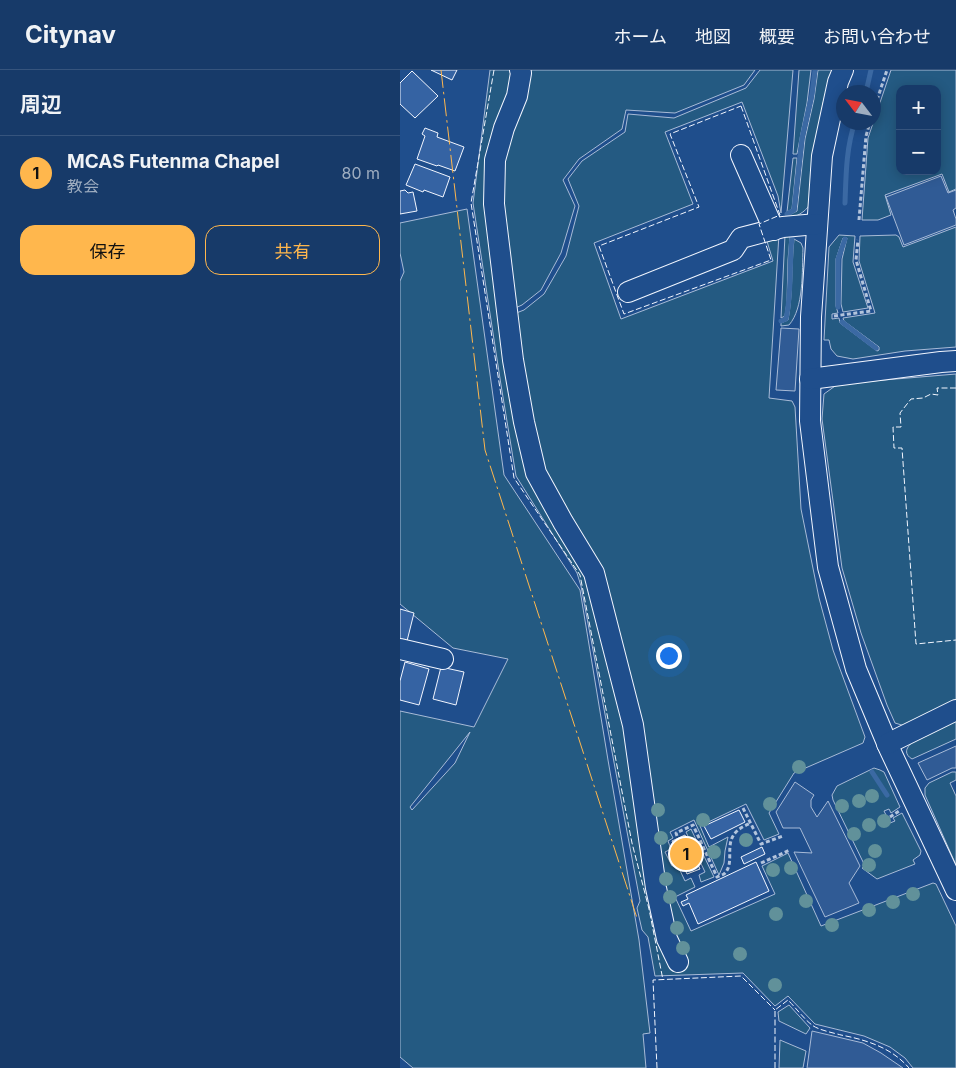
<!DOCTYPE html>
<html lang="ja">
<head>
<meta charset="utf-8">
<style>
  :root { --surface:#173a69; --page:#244571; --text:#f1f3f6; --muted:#9eadc0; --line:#36547d; --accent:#ffb74d }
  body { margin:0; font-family:Inter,"Noto Sans JP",sans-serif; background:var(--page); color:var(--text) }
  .controls { position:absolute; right:15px; top:15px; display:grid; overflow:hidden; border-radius:10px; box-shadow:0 2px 12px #0003 }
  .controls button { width:45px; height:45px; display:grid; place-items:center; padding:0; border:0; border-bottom:1px solid var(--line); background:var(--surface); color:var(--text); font:25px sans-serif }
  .compass { position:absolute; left:436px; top:15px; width:45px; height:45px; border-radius:50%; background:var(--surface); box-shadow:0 2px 12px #0003; rotate:302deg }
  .you { position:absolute; left:268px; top:585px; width:18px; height:18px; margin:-12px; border:4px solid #fff; border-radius:50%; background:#1a73e8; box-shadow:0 0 0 8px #1a73e833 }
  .badge { display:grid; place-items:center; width:32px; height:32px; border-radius:50%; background:var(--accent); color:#111; font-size:16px; font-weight:700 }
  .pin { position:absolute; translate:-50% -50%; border:2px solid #fff; box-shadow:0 1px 5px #0006 }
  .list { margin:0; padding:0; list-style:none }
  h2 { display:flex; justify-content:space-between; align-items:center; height:65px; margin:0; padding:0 20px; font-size:21px }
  h2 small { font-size:16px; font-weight:400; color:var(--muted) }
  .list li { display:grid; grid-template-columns:32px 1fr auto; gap:15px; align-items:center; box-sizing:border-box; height:75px; padding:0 20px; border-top:1px solid var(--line) }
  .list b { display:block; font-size:19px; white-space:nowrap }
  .list p { margin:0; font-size:16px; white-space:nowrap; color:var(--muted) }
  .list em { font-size:16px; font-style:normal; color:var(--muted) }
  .actions { display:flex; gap:10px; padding:15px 20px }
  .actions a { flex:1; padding:11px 0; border:1px solid var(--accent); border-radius:15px; text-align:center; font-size:18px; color:var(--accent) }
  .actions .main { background:var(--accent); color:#111 }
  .map { position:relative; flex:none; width:556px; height:998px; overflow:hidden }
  header { display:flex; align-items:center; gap:30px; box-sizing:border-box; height:70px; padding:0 25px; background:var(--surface); border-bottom:1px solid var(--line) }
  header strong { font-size:24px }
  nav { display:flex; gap:28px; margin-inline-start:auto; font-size:18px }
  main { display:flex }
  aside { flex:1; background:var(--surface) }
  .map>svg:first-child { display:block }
  .green { fill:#245a82; stroke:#a8bbd7; fill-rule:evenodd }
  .parking { fill:#305b95; stroke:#a8bbd7 }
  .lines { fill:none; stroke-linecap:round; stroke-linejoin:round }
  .stream { stroke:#3b69a3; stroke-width:5 }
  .building { fill:#3563a3; stroke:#f2f6ff }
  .minor-casing { stroke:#f2f6ff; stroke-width:22 }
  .path { stroke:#b3c4dc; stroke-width:3; stroke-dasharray:4 2.5; stroke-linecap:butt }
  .minor { stroke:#1f4e8c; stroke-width:20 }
  .fence { stroke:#f2f6ff; stroke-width:1; stroke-dasharray:6 2.5; stroke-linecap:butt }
  .power { stroke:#ffb74d; stroke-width:1; stroke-dasharray:18 4 2.5 4; stroke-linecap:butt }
  .tree { fill:#61919a }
</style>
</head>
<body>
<header>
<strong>Citynav</strong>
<nav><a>ホーム</a><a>地図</a><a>概要</a><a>お問い合わせ</a></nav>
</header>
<main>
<aside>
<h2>周辺<small></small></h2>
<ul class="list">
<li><span class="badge">1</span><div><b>MCAS Futenma Chapel</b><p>教会</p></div><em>80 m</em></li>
</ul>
<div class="actions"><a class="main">保存</a><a>共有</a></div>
</aside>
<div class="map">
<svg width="556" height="998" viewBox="0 0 556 998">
  <rect width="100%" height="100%" fill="#1f4e8c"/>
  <g class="green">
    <polygon points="90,0 116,0 117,11 111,32 94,71 89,88 91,129 102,257 125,388 134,409 185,496 194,516 204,558 220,614 229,653 244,776 265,878 273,897 282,892 268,841 253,762 245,701 228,613 218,573 198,501 139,400 129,366 111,245 124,240 144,224 166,186 179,136 168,109 182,91 225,62 228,44 274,48 346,18 360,0 393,0 381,143 378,126 342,32 265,62 293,134 194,173 221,249 373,191 366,168 379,164 369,328 392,331 395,337 401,439 419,528 433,580 465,667 463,673 394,703 369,743 379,764 364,770 346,734 300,756 309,777 328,767 325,781 324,793 319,805 294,750 270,762 273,768 268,771 271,779 265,782 272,796 277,794 285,811 291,808 295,817 275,827 291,861 375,824 362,796 388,783 421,856 533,813 536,814 556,856 556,998 513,998 505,988 490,977 464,966 415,954 388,926 375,936 343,903 255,906 248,867 242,860 237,838 240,831 181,516 177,503 116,406 101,315 73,133"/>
    <polygon points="127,0 355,0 344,15 275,43 226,40 222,59 179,89 163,110 175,136 161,183 141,220 122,235 113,239 104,138 103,90"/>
    <polygon points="399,0 411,0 407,33 397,84 393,84"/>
    <path d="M418,0H432C418,43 414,89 410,134C405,143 396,146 387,150V146L397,141L405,69L414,29Z"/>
    <path d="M491,0H556V119L549,122L542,104L485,125L491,145L478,150H462L468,68ZM500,19H537V101H500Z"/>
    <polygon points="393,88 397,88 392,139 387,142"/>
    <path d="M67,139L104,405L180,520L208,690L239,870L250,963L243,964L246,998H13L0,987V641L74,657L108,589L53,578L0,534V211L4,202L0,183V153ZM70,662L55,693L12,740L10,737Z"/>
    <polygon points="556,157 556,277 505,281 453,289 437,286 431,279 429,270 424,270 429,177 439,165 455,166 453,192 468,238 443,242 441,234 442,189 447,168 443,168 436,189 436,236 438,243 432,244 432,249 439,248 440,253 477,281 479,280 479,277 444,251 443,248 475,243 459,191 460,166 496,165 499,167 503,177"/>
    <polygon points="385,165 390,167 388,190 387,232 385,246 381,248"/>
    <path d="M394,169L401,173L403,178C402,201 404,238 389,255L381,256V253L388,250C393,223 391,196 394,169Z"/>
    <polygon points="556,304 556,631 505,656 495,653 487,635 461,563 442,498 422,349 424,324 442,311 460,312"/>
    <path d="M556,649V669L512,689C489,675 546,654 556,649Z"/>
    <polygon points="474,698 480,700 484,702 500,737 491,743 489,739 484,741 490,753 495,751 493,748 502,743 521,781 520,785 513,790 515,794 477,809 462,798 465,796 433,730 432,725 437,716"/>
    <polygon points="552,702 556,702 556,710 550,713 556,726 556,795 525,725 525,718 529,713"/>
    <polygon points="291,759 314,807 301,812 299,805 305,802 286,762"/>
    <polygon points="389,935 410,958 406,964 379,951 378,942"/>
    <polygon points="380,970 406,981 403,998 379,998"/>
  </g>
  <g class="parking">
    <polygon points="541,106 548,123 556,120 556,138 553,140 556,149 556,155 504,175 486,127"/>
    <polygon points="381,258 399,259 395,321 376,320"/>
    <polygon points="556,676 556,698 552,698 527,710 518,693"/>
    <polygon points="395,712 414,725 411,730 411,737 417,747 428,731 460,796 449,813 459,833 425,847 394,782 412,783 400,758 383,758 376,742"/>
    <polygon points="412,961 463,973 481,983 503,998 407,998"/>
  </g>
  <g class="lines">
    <g class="stream">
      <polyline points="466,22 471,0"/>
      <path d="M445,133C446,106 446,78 455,52"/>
      <polyline points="387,144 394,140 402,68 412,24 415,0"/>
      <polyline points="438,237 438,189 445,169"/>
      <path d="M381,251L386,249C392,222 389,194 392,167"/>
      <polyline points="442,252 476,278"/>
      <polyline points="472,702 487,725"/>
    </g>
  </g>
  <g class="building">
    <polygon points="31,0 57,0 52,10"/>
    <polygon points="12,1 38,26 15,48 0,34 0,13"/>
    <polygon points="25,58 38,63 37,67 64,77 55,101 38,95 37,96 17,89 25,66 22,64"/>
    <polygon points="15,94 50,107 43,127 24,120 23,122 6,115"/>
    <polygon points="5,120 8,123 13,122 17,141 0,144 0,121"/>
    <polygon points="0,539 14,543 7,571 0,570"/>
    <polygon points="5,592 29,599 19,635 0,630 0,611"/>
    <polygon points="41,597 64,602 56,635 33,629"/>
    <polygon points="339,740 345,752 311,769 304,756"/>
    <polygon points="285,765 300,799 287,804 280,788 272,792 269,783 276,780 272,771"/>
    <polygon points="362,777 365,784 344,794 341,787"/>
    <polygon points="356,792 369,821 298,854 289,833 283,836 281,832 288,829 286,825"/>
  </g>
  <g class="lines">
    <g class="minor-casing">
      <g id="minor">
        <polyline points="120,0 121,3 117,26 104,58 95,90 94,134 113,290 124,352 136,403 163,452 194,503 233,655 256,818 267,869 278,892"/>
        <polyline points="443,0 438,12 422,86 411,247 410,351 428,497 456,599 489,678 556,820"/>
        <polyline points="341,85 374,160"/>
        <polyline points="228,222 333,180 341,168 383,157 417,154"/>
        <polyline points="410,309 541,292 556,291"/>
        <polyline points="0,579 43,589"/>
        <polyline points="487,674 556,640"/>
      </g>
    </g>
    <g class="path">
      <polyline points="473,42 487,0"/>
      <polyline points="459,150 466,66 470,52"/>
      <polyline points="434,246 471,241 456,190 458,170"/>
      <polyline points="343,738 361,774 383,766"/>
      <polyline points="490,747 499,741"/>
      <path d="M277,766L276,763L293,755L317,807C319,806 322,805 324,804C336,793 323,774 337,761C340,758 346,755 351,753"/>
      <polyline points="361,793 390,780"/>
    </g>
    <use href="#minor" class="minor"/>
    <g class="fence">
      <polyline points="94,0 71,133 114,408 180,505 232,773 249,839 263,910"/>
      <polygon points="341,36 380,145 359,154 371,190 224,244 199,176 299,137 270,64"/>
      <polyline points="556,318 537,318 538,325 531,324 523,328 511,329 500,343 501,357 493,357 494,378 502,378 516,574 556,570"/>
      <polyline points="257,998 253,910 341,906 375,940"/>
      <path d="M375,998V940L388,930C395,937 405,950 412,955C418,960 434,963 441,965C467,970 492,978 509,998"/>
    </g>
    <polyline class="power" points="41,0 85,380 237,848"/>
  </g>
  <g class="tree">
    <circle cx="399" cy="697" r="7"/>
    <circle cx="472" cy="726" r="7"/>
    <circle cx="459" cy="731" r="7"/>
    <circle cx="370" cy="734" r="7"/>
    <circle cx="442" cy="736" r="7"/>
    <circle cx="258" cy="740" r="7"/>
    <circle cx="303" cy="750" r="7"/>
    <circle cx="484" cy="751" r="7"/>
    <circle cx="469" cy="755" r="7"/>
    <circle cx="454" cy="764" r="7"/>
    <circle cx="261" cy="768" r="7"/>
    <circle cx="346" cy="770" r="7"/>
    <circle cx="475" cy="781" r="7"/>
    <circle cx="314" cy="782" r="7"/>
    <circle cx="469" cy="795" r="7"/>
    <circle cx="391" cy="798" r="7"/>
    <circle cx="373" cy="800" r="7"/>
    <circle cx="266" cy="809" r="7"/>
    <circle cx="513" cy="824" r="7"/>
    <circle cx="270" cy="827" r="7"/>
    <circle cx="406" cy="831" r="7"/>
    <circle cx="493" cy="832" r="7"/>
    <circle cx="469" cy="840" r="7"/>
    <circle cx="376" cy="844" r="7"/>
    <circle cx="432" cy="855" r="7"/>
    <circle cx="277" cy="858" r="7"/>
    <circle cx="283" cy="878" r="7"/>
    <circle cx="340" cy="884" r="7"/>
    <circle cx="375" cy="915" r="7"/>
  </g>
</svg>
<div class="controls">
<button>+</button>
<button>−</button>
</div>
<svg class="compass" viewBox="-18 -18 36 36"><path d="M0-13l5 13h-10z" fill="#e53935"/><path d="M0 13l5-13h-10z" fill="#9eadc0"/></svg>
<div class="you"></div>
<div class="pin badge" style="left:286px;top:784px">1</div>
</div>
</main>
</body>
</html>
